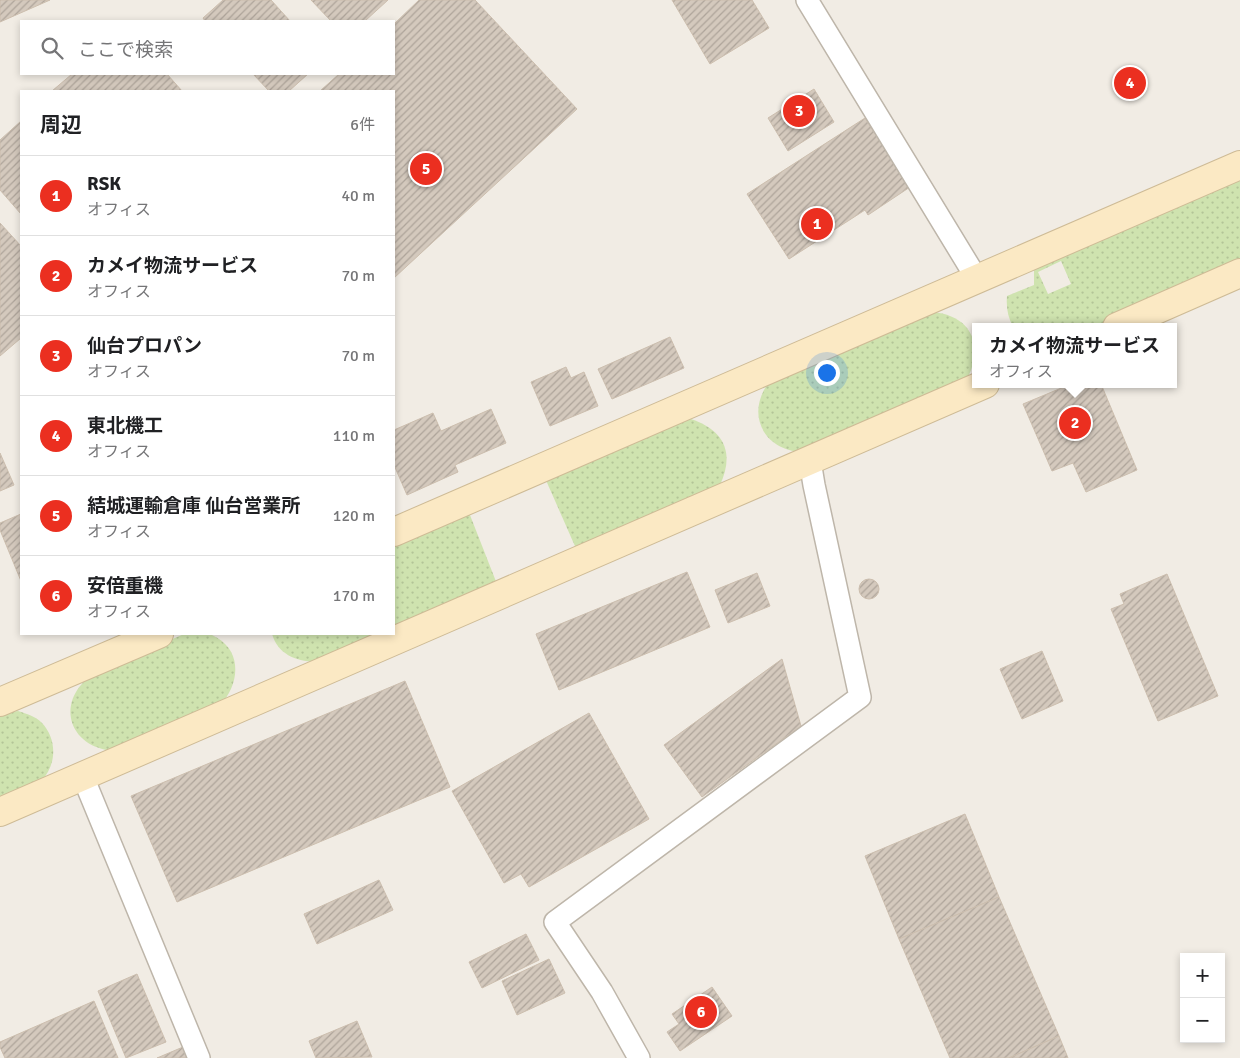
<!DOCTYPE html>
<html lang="ja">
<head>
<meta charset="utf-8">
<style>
  :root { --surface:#fff; --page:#f2f2f2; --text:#202124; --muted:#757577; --line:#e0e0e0; --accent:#eb2f20 }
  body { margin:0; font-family:Signika,"Noto Sans JP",sans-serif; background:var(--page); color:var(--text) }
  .controls { position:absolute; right:15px; bottom:15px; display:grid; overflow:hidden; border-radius:0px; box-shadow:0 2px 8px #0003 }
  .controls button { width:45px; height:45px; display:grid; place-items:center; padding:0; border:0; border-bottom:1px solid var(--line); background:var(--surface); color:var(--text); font:25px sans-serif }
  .you { position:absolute; left:826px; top:372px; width:18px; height:18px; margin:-12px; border:4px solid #fff; border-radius:50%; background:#1a73e8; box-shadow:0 0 0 8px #1a73e833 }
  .badge { display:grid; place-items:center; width:32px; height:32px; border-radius:50%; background:var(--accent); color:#fff; font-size:16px; font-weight:700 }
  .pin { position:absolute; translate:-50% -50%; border:2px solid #fff; box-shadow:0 1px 5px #0006 }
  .popup { position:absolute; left:972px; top:323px; width:205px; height:65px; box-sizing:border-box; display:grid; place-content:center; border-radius:0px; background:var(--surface); filter:drop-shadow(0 1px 4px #0005); font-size:16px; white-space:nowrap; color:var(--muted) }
  .popup b { font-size:19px; color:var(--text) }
  .popup::after { content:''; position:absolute; left:50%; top:100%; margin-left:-10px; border:10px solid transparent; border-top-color:var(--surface) }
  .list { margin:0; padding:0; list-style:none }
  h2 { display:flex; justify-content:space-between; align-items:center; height:65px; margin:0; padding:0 20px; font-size:21px }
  h2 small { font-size:16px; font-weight:400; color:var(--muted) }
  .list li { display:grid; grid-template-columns:32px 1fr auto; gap:15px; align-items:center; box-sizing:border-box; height:80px; padding:0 20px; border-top:1px solid var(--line) }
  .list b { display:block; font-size:19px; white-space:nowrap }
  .list p { margin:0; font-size:16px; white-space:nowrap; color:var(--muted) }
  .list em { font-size:16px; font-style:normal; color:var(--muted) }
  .icon { flex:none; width:28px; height:28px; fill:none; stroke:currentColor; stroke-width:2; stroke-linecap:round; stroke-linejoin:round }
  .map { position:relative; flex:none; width:1240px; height:1058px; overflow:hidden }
  .search { position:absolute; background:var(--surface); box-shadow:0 2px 8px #0003; left:20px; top:20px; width:375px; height:55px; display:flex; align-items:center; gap:12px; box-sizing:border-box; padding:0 18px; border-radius:0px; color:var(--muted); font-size:19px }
  .panel { position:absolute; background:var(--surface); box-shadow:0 2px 8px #0003; left:20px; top:90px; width:375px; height:545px; border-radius:0px }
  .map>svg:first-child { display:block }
  .grass { fill:url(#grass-dots); fill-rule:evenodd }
  .building { fill:url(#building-hatch); stroke:#ccbeae }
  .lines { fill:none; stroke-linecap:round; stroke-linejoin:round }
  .street-casing { stroke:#beb6aa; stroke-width:24 }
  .secondary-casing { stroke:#cebb96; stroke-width:30 }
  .street { stroke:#fff; stroke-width:21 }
  .secondary { stroke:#fbe9c4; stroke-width:28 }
</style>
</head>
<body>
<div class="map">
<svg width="1240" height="1058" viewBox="0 0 1240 1058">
  <defs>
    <pattern id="grass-dots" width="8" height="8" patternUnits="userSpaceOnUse" patternTransform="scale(1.25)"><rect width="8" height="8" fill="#cfe3af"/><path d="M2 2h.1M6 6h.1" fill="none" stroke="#b3c497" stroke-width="1.8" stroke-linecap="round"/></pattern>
    <pattern id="building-hatch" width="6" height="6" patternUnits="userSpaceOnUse" patternTransform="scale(1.25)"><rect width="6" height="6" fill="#d4c9bd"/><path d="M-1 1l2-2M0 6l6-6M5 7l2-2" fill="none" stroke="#aea49a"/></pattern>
  </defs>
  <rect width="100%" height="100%" fill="#f1ece4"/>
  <g class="grass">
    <path d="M1240,175V265L1099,327H1013C1008,317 1006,308 1007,296L1034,285V266ZM1061,261L1071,284L1048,294L1038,272Z"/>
    <path d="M925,312C966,311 986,340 968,377L802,452C762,450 745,412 770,381Z"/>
    <path d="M691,419C724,430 735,453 720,485L578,553L545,478L677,420Z"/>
    <polygon points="468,510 497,584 394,630 394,542"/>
    <path d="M184,634C192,634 204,632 212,635C241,648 241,680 223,702L115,751C67,748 54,699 95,673Z"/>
    <path d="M272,634H385L315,662C295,661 278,654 272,634Z"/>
    <path d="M18,711C27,714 35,716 42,723C57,739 57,764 42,780C35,787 10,796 0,801V714Z"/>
  </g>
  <g class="building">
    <polygon points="0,0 50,0 0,22"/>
    <polygon points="223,0 271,0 290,21 205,21 203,18"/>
    <polygon points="311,0 388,0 365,21 331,21"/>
    <polygon points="419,0 475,0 577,109 394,278 394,91 320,91 339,74 394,74 394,24"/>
    <polygon points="672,0 752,0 769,28 710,64"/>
    <polygon points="72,74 167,74 182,91 52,91"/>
    <polygon points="253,74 308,74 289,91 269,91"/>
    <polygon points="814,89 834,122 788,151 768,118"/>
    <polygon points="865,118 910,187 868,215 865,210 789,259 747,194"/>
    <polygon points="21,121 21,214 0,190 0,140"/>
    <polygon points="0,223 21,246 21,338 0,356"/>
    <polygon points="670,337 684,368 612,399 598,369"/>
    <polygon points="566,367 571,378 584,372 598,406 550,426 531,382"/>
    <polygon points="1071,384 1101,384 1137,470 1086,492 1073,463 1052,471 1023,404"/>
    <polygon points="491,409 506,443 455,465 458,472 407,495 394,465 394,430 433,413 441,431"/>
    <polygon points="0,453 14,485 0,491"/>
    <polygon points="21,514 21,581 0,530 0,523"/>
    <polygon points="687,572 710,627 559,690 536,634"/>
    <polygon points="757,573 770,606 728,623 715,590"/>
    <polygon points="1167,574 1218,696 1158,721 1111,609 1124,604 1120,594"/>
    <circle cx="869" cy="589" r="10"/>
    <polygon points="1042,651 1063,701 1022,719 1000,669"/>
    <polygon points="782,659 801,726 702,797 664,745"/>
    <polygon points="405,681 450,787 177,902 131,796"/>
    <polygon points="589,713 649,819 529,887 521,874 504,883 452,791"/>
    <polygon points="965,814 999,897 899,939 865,856"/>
    <polygon points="379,880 393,910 317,944 304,914"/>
    <polygon points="999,897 1059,1036 1009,1058 950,1058 899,939"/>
    <polygon points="526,934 539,960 482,988 469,962"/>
    <polygon points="549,959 565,993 517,1015 502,981"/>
    <polygon points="137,974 166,1042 126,1058 98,991"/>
    <polygon points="712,987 732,1016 680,1051 667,1032 679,1024 672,1014"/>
    <polygon points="94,1001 118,1058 5,1058 0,1047 0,1042"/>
    <polygon points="357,1021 372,1057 316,1058 309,1041"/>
    <polygon points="1059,1036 1068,1058 1009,1058"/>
    <polygon points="183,1047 188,1058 157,1058"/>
  </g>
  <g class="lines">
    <g class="street-casing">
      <g id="street">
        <polyline points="807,0 977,279"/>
        <polyline points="83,777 199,1058"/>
        <polyline points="639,1058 602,992 555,922 860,697 814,485 810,461"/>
      </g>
    </g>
    <g class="secondary-casing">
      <g id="secondary">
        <polyline points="1117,327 1240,273"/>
        <polyline points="394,532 1240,165"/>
        <polyline points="0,702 159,634"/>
        <polyline points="0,812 985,384"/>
      </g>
    </g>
    <use href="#street" class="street"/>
    <use href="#secondary" class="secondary"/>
  </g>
</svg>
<div class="controls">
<button>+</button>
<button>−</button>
</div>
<div class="you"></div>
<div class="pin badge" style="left:817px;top:224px">1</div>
<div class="pin badge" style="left:1075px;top:423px">2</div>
<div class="popup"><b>カメイ物流サービス</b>オフィス</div>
<div class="pin badge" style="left:799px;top:111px">3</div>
<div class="pin badge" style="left:1130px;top:83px">4</div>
<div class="pin badge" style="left:426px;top:169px">5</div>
<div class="pin badge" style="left:701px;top:1012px">6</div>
<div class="search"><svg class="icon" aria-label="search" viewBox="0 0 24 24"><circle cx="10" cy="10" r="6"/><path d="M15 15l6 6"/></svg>ここで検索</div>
<section class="panel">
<h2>周辺<small>6件</small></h2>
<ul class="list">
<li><span class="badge">1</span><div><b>RSK</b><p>オフィス</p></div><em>40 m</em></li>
<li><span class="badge">2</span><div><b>カメイ物流サービス</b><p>オフィス</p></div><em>70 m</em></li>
<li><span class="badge">3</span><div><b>仙台プロパン</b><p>オフィス</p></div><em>70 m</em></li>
<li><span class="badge">4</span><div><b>東北機工</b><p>オフィス</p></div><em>110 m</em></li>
<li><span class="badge">5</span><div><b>結城運輸倉庫 仙台営業所</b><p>オフィス</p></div><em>120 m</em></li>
<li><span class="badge">6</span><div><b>安倍重機</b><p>オフィス</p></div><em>170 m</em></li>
</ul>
</section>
</div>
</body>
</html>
